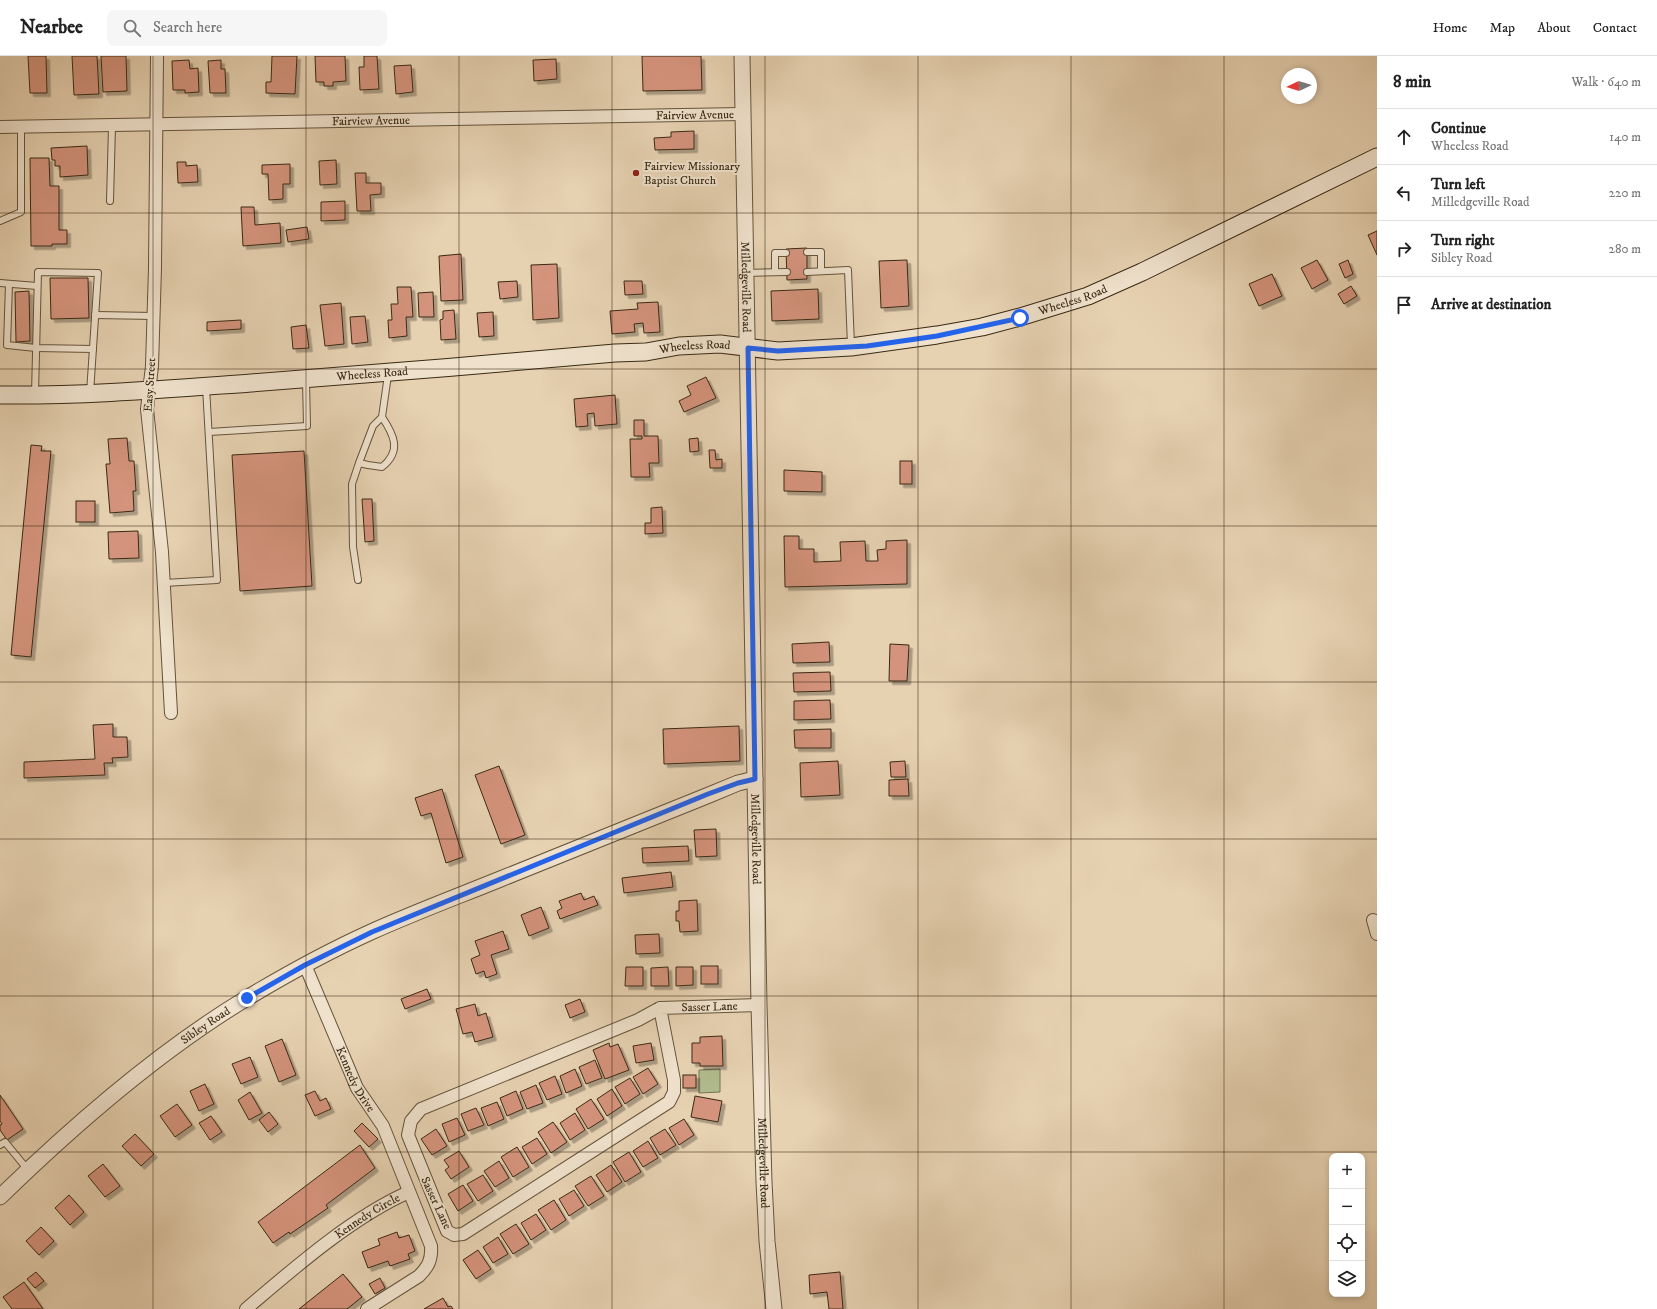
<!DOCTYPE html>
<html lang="en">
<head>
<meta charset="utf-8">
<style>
  :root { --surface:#fff; --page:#f6f6f6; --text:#222; --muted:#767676; --line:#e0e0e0 }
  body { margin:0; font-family:"IM FELL DW Pica",serif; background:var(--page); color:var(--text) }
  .controls { position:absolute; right:12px; bottom:12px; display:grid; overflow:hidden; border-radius:8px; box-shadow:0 2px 6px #0003 }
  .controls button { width:36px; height:36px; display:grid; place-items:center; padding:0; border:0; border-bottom:1px solid var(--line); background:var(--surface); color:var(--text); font:20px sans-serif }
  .compass { position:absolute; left:1281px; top:12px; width:36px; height:36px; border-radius:50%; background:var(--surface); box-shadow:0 2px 6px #0003; rotate:266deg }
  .stop { position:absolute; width:12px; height:12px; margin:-9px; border:3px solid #2563eb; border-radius:50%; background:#fff }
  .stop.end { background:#2563eb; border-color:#fff; box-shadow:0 1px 4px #0008 }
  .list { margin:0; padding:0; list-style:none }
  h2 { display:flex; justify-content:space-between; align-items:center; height:52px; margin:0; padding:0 16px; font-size:17px }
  h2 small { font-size:13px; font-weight:400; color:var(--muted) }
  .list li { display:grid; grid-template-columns:26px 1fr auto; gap:12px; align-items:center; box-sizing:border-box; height:56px; padding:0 16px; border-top:1px solid var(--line) }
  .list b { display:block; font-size:15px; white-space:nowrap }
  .list p { margin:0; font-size:13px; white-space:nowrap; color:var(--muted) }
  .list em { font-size:13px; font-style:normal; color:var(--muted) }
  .icon { flex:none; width:22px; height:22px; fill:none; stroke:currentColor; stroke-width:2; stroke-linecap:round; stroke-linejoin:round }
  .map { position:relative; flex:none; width:1377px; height:1253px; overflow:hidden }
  header { display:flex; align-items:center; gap:24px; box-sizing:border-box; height:56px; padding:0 20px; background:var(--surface); border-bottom:1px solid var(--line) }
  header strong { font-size:19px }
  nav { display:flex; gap:22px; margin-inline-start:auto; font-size:14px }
  .search { width:280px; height:36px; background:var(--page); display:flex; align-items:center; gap:10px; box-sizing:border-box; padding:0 14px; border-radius:8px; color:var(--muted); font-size:15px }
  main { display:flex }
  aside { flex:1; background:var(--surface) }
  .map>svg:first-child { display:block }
  .green { fill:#b1bc8e; stroke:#767351 }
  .building { fill:#d4937c; stroke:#3a2a14; filter:url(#shadow) }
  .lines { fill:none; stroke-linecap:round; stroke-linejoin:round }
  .service-casing { stroke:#65543b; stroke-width:8 }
  .minor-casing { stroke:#65543b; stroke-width:14 }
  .tertiary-casing { stroke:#65543b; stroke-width:17 }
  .secondary-casing { stroke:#3a2a14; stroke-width:19 }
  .service { stroke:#efe1cc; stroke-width:6 }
  .minor { stroke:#efe1cc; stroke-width:12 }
  .tertiary { stroke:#efe1cc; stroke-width:15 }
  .secondary { stroke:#efe1cc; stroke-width:17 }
  .route { stroke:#2563eb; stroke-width:5 }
  .grid { fill:none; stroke:#3a2a14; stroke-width:1; stroke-opacity:0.55 }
  .poi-dot { fill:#8f2418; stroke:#efe1cc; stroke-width:1.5 }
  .labels { text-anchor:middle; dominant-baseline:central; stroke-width:4; stroke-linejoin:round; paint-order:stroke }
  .street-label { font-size:12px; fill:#3a2a14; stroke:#efe1cc }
  .poi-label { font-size:12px; fill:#3a2a14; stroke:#efe1cc; text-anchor:start }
</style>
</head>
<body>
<header>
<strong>Nearbee</strong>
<div class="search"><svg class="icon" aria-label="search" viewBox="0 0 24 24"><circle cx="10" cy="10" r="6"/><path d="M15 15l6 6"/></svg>Search here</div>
<nav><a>Home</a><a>Map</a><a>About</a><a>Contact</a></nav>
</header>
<main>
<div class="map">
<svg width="1377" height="1253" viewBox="0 0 1377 1253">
  <defs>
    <filter id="shadow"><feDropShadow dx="3.5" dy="3.5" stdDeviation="0" flood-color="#0004"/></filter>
  </defs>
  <rect width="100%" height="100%" fill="#e6d1b1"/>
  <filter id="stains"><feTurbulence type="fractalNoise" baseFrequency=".005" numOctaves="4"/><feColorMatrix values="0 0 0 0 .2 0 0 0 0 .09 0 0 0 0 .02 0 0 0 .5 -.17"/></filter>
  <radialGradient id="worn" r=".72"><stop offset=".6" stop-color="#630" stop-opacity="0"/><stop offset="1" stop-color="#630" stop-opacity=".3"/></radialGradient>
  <polygon class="green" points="720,1013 720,1036 699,1037 699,1014"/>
  <g class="building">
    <polygon points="28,0 46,0 47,37 30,37"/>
    <polygon points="72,0 97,0 99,38 74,39"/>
    <polygon points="101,0 126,0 127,35 103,36"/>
    <polygon points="272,0 297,0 295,38 266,37 266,26 271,26"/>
    <polygon points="315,0 345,0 346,25 333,26 333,30 324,30 324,26 316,26"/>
    <polygon points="364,0 377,0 379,33 360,34 359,11 364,11"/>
    <polygon points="642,0 701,0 702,34 643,35"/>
    <polygon points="556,3 557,23 534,25 533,4"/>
    <polygon points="189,4 190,13 198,12 199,36 185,37 185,34 173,34 172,5"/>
    <polygon points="221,4 221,13 225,13 226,37 210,37 208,5"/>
    <polygon points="411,9 413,36 396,38 394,10"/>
    <polygon points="694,75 694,93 655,94 654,82 671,81 671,76"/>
    <polygon points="87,90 88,119 60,121 60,110 55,110 55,104 52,104 51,92"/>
    <polygon points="30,102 49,102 50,130 59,130 59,174 67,174 67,188 52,188 52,190 31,190"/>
    <polygon points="336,104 337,128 320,129 319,105"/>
    <polygon points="177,106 186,106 186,110 197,109 198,126 178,127"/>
    <polygon points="290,108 290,128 283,128 283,143 269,144 268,118 262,118 262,109"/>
    <polygon points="355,117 366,117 366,127 381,127 381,138 370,139 371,155 357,155"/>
    <polygon points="345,145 345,164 321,165 321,146"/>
    <polygon points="241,151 254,151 255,169 280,167 281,187 243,190"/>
    <polygon points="307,171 309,183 288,186 286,174"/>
    <polygon points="1377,175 1377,199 1368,179"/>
    <polygon points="807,192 807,223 787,224 786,193"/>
    <polygon points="461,198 463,244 441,245 439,200"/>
    <polygon points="907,204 909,250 881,252 879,205"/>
    <polygon points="1317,204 1328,224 1312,233 1301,212"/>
    <polygon points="1348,204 1353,218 1345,222 1339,208"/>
    <polygon points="557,208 559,262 533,264 531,209"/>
    <polygon points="1272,218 1282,240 1259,250 1249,228"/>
    <polygon points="50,222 88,222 89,262 51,263"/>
    <polygon points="517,225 518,241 500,243 498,226"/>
    <polygon points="624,225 642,225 643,238 625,239"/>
    <polygon points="1351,230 1357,240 1344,248 1338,238"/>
    <polygon points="397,231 411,231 413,261 406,261 407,280 389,282 388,264 392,264 391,248 398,248"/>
    <polygon points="818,233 819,263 772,265 771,235"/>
    <polygon points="29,235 30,285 16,286 15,236"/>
    <polygon points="433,236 434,261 419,261 418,237"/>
    <polygon points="658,246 660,276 644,277 643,267 634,268 635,276 612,278 610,255 638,253 637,247"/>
    <polygon points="341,247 344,288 325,290 320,249"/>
    <polygon points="454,254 456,283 441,284 440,264 443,263 443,255"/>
    <polygon points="493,256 494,280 479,281 477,257"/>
    <polygon points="365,260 368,286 352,288 350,261"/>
    <polygon points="241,264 241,273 207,275 207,266"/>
    <polygon points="306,269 309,292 293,293 291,271"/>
    <polygon points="706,321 716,342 684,356 679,345 691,339 687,330"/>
    <polygon points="615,339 617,368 595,370 594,357 587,358 588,370 576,371 574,343"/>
    <polygon points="634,364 644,364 644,380 658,380 659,407 649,407 650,421 631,421 630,383 642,383 642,380 634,380"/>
    <polygon points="127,382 129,405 134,405 136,435 133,435 134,455 110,457 106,408 110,408 108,383"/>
    <polygon points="698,382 699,395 690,396 689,383"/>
    <polygon points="31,389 42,390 41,395 51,395 31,601 11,599"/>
    <polygon points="709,394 715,394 716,404 722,403 722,412 710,412"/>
    <polygon points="304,395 312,530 240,535 232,399"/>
    <rect x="900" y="405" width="12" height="23"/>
    <polygon points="784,414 822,416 822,436 784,435"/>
    <polygon points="362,443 372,443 374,485 365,486"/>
    <rect x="76" y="445" width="19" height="21"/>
    <polygon points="662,451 663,477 645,478 645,467 651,467 651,452"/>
    <polygon points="138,475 139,502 109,503 108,476"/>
    <polygon points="784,480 799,480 799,493 814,493 814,506 841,505 840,486 865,485 866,505 878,505 877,494 886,493 886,485 907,484 907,528 785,531"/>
    <polygon points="829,586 830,606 793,607 792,588"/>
    <polygon points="890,588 909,589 907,625 889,625"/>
    <polygon points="830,616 831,635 794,636 793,617"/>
    <polygon points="830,644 831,663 794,664 794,645"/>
    <polygon points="113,668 113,681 127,681 128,701 112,702 113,707 104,707 105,719 24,722 24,706 95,703 93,669"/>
    <polygon points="739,670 740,705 664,708 663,673"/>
    <polygon points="831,673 831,692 795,692 794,674"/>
    <polygon points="838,705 840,739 801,741 800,707"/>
    <polygon points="905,705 906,721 891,721 890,706"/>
    <polygon points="499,710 525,779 501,788 475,719"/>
    <polygon points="908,723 909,740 889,740 889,724"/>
    <polygon points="442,733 463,801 446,807 431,757 421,760 415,742"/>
    <polygon points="716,773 717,800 696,801 694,774"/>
    <polygon points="688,790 689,805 643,807 642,792"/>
    <polygon points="671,816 673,831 624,837 622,822"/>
    <polygon points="581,837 584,844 594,840 598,849 560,863 557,855 562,852 559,845"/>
    <polygon points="697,844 698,875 680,876 679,865 676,865 676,855 679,855 679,845"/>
    <polygon points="541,851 549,872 529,880 521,859"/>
    <polygon points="503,875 509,893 491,899 497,918 486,922 484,915 476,918 471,903 480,899 475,885"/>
    <polygon points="659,878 660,897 636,898 635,879"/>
    <rect x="701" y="910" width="17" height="18"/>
    <polygon points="626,911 643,911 643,930 625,930"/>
    <polygon points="668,911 669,930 651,930 651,912"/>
    <polygon points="676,911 693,911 693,929 676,930"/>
    <polygon points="427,933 431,943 405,953 401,943"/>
    <polygon points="580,943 585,956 570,962 565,949"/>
    <polygon points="475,948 478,960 486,957 493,981 475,986 472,976 463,978 456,953"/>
    <polygon points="722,980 723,1010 700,1010 700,1007 692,1007 692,987 700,987 700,981"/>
    <polygon points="282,983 296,1019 279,1026 265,990"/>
    <polygon points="609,987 610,991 618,988 629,1014 605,1023 593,994"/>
    <polygon points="651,987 654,1004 636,1007 633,990"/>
    <polygon points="250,1001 258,1021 241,1028 232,1008"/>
    <polygon points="595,1004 602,1022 586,1028 579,1011"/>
    <polygon points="648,1012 658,1028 643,1038 633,1021"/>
    <polygon points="575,1013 582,1030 566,1037 560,1020"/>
    <rect x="683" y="1019" width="13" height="13"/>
    <polygon points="555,1020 562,1038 547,1044 539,1027"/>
    <polygon points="630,1022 640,1038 625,1048 615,1031"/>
    <polygon points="205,1028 214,1048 199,1055 190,1035"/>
    <polygon points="536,1029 543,1047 527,1053 520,1036"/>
    <polygon points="612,1033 622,1050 607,1060 597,1043"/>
    <polygon points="315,1035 320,1045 326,1042 331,1053 315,1060 305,1039"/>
    <polygon points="516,1035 523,1053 507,1060 500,1042"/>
    <polygon points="250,1036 262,1057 249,1064 238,1044"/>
    <polygon points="0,1039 23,1073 7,1084 0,1074 0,1069 2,1068 0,1065"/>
    <polygon points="695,1040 722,1045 718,1066 691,1061"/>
    <polygon points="591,1043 604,1063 588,1073 576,1053"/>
    <polygon points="497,1046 504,1063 488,1070 481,1052"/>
    <polygon points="177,1048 192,1069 175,1081 160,1060"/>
    <polygon points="476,1052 484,1069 468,1075 461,1058"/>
    <polygon points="269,1056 278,1068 268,1076 259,1064"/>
    <polygon points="575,1057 585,1074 570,1084 560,1067"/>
    <polygon points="211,1060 222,1076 210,1084 199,1067"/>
    <polygon points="457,1062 465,1079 449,1086 442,1068"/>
    <polygon points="684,1063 694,1079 679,1089 669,1072"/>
    <polygon points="553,1066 567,1086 551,1097 538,1076"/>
    <polygon points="362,1067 378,1083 369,1091 354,1075"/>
    <polygon points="436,1073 447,1090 432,1099 421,1083"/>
    <polygon points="665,1073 676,1089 660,1099 650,1082"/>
    <polygon points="135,1078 154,1098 141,1110 122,1090"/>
    <polygon points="537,1082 547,1098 532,1108 522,1091"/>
    <polygon points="648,1085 658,1102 643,1111 633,1095"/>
    <polygon points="360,1089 375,1112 326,1149 328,1152 290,1178 289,1176 273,1187 258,1166"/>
    <polygon points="517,1091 529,1111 513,1121 501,1101"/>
    <polygon points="459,1095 469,1111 451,1123 445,1114 449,1111 444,1104"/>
    <polygon points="629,1096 641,1116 625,1126 613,1106"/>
    <polygon points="499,1105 509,1122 495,1131 484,1115"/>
    <polygon points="103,1108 120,1130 105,1141 88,1120"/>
    <polygon points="611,1109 622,1126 607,1136 596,1119"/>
    <polygon points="483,1119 493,1135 478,1145 467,1128"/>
    <polygon points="591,1120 604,1140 588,1150 575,1130"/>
    <polygon points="463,1129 473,1145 458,1155 448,1138"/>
    <polygon points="574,1134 584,1150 569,1160 559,1143"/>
    <polygon points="69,1139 84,1156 70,1169 55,1152"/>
    <polygon points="554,1144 566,1164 551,1174 538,1154"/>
    <polygon points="536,1158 546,1174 531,1184 521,1167"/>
    <polygon points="516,1168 529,1188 513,1198 500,1178"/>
    <polygon points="41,1171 54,1185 39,1199 26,1185"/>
    <polygon points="397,1176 399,1182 409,1179 415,1195 408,1198 410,1203 390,1210 388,1205 368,1212 362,1196 380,1189 378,1183"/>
    <polygon points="498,1181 508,1198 493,1207 483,1191"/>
    <polygon points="478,1194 491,1213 476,1223 463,1204"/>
    <polygon points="36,1216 44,1225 35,1232 27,1223"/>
    <polygon points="840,1216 843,1253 829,1253 827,1236 810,1238 809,1219"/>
    <polygon points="343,1218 362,1241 347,1253 299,1253"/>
    <polygon points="380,1222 385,1232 375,1238 369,1228"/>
    <polygon points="24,1226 43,1253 12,1253 3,1241"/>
    <polygon points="443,1242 448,1251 451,1250 453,1253 424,1253"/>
  </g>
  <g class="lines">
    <g class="service-casing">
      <g id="service">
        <polyline points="110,145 112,70"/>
        <polyline points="0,165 21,156 21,71"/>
        <polyline points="807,196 821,196 821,215"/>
        <polyline points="775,216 775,197 786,197"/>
        <polyline points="807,216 848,214 851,290"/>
        <polyline points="746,217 787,216"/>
        <polyline points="0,227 37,230"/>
        <polyline points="9,228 7,289 36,292 93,293"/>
        <polyline points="95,259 154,260"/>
        <polyline points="35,338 38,216 98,217 90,337"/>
        <path d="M382,361C394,379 402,395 382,411L368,409L359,407L373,370L382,361L388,319"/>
        <polyline points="209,376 307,370 306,324"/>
        <polyline points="358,524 353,491 352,428 359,407"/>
        <polyline points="164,527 217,524 206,331"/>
        <polyline points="0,1089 5,1086 28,1114"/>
      </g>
    </g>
    <g class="minor-casing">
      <g id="minor">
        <polyline points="157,0 155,212 152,310 147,353 162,496 171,657"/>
        <path id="s1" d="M0,71L742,58"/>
        <polyline points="1373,864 1377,878"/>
        <path id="s2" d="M305,909L357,1032L383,1070L431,1190C432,1204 428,1211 419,1220L367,1253"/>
        <path id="s3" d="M660,952L674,1024V1036L669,1046L463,1178L454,1179L447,1175L408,1079L411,1065L421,1053L638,964L660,952L759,949"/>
        <path id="s4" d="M246,1253C293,1213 352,1161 409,1136"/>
      </g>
    </g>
    <g class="tertiary-casing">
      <g id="tertiary">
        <path id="s5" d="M742,0L759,949L764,1126L767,1185L774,1253"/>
        <path id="s6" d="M0,1141C73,1070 159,995 247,942C287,918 329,895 371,876C413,857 456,841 498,824C568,796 638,767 709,739L738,727L755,723"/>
      </g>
    </g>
    <g class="secondary-casing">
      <g id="secondary">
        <path id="s7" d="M0,339C84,340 167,333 251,327C372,318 494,308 615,297L646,296L679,290L720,288L778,295L851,291L937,279L982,271L1020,261L1088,240L1142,216L1377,101"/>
      </g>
    </g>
    <use href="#service" class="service"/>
    <use href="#minor" class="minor"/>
    <use href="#tertiary" class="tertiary"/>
    <use href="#secondary" class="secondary"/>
  </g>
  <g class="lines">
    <polyline class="route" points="247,942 305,909 372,876 708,738 738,727 755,723 748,292 778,295 867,290 937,280 1020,262"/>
  </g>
  <path class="grid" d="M153,0V1253M306,0V1253M459,0V1253M612,0V1253M765,0V1253M918,0V1253M1071,0V1253M1224,0V1253M0,157H1377M0,313H1377M0,470H1377M0,626H1377M0,783H1377M0,940H1377M0,1096H1377"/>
  <circle class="poi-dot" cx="636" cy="117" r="4"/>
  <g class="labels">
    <g class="street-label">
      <text stroke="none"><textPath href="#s1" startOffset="695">Fairview Avenue</textPath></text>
      <text stroke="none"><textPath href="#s1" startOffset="371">Fairview Avenue</textPath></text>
      <text stroke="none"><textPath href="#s5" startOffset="231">Milledgeville Road</textPath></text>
      <text stroke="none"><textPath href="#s7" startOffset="1081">Wheeless Road</textPath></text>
      <text stroke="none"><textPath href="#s7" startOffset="697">Wheeless Road</textPath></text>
      <text stroke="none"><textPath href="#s7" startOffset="373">Wheeless Road</textPath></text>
      <text transform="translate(150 329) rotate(-86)">Easy Street</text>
      <text stroke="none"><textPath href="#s5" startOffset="783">Milledgeville Road</textPath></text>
      <text stroke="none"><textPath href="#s3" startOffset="801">Sasser Lane</textPath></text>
      <text stroke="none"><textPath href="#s6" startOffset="268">Sibley Road</textPath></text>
      <text stroke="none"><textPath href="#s2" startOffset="125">Kennedy Drive</textPath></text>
      <text stroke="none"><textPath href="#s5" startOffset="1107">Milledgeville Road</textPath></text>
      <text transform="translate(436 1147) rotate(65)">Sasser Lane</text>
      <text stroke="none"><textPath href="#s4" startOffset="153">Kennedy Circle</textPath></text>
    </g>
    <g class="poi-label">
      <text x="644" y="110">Fairview Missionary<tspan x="644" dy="14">Baptist Church</tspan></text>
    </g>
  </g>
  <rect width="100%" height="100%" filter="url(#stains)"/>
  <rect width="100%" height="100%" fill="url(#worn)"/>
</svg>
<div class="controls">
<button>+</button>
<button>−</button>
<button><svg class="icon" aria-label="locate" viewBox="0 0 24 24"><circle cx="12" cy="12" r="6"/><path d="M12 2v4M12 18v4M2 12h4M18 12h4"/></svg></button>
<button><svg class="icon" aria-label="layers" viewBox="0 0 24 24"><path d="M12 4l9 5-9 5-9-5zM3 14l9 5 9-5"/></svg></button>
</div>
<svg class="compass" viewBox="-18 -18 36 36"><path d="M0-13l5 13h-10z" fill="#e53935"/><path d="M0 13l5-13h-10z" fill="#767676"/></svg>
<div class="stop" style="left:1020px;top:262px"></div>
<div class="stop end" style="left:247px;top:942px"></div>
</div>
<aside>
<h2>8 min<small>Walk · 640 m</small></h2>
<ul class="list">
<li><svg class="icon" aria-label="ahead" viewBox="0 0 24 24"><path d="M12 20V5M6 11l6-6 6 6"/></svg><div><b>Continue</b><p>Wheeless Road</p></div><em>140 m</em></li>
<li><svg class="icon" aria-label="left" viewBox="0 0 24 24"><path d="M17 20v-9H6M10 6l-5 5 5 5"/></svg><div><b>Turn left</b><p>Milledgeville Road</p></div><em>220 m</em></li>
<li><svg class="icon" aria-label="right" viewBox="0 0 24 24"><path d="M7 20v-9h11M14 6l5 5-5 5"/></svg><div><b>Turn right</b><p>Sibley Road</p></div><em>280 m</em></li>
<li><svg class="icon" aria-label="arrive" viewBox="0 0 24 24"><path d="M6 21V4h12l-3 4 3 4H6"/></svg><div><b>Arrive at destination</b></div></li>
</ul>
</aside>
</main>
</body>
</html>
